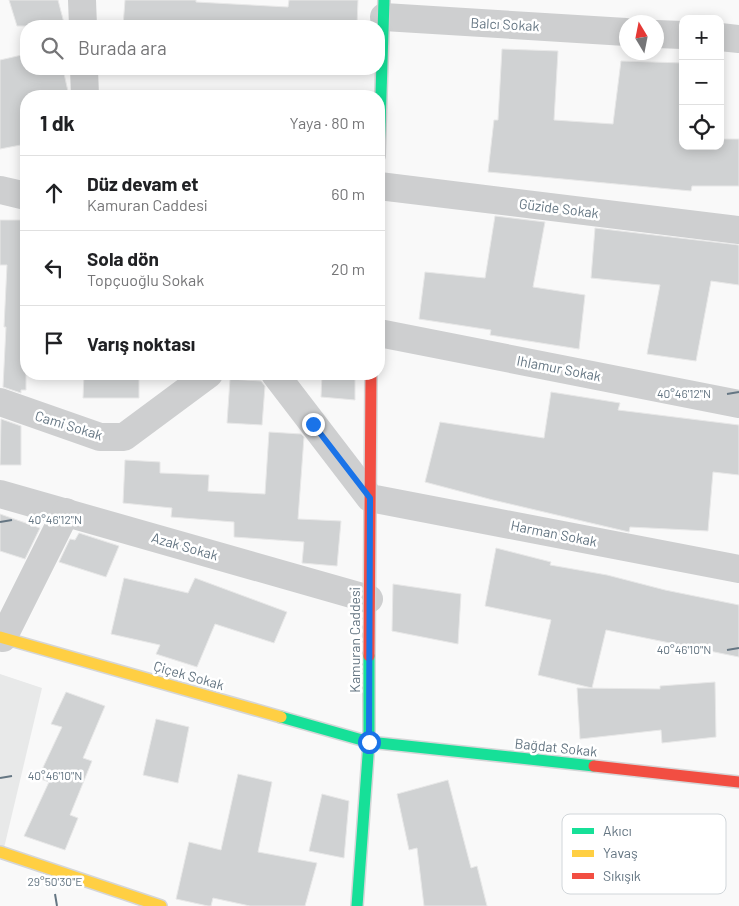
<!DOCTYPE html>
<html lang="tr">
<head>
<meta charset="utf-8">
<style>
  :root { --surface:#fff; --page:#f6f6f6; --text:#202124; --muted:#757577; --line:#e0e0e0 }
  body { margin:0; font-family:Barlow,sans-serif; background:var(--page); color:var(--text) }
  .controls { position:absolute; right:15px; top:15px; display:grid; overflow:hidden; border-radius:10px; box-shadow:0 2px 12px #0003 }
  .controls button { width:45px; height:45px; display:grid; place-items:center; padding:0; border:0; border-bottom:1px solid var(--line); background:var(--surface); color:var(--text); font:25px sans-serif }
  .compass { position:absolute; left:619px; top:15px; width:45px; height:45px; border-radius:50%; background:var(--surface); box-shadow:0 2px 12px #0003; rotate:350deg }
  .stop { position:absolute; width:15px; height:15px; margin:-11px; border:4px solid #1a73e8; border-radius:50%; background:#fff }
  .stop.end { background:#1a73e8; border-color:#fff; box-shadow:0 1px 5px #0008 }
  .list { margin:0; padding:0; list-style:none }
  h2 { display:flex; justify-content:space-between; align-items:center; height:65px; margin:0; padding:0 20px; font-size:21px }
  h2 small { font-size:16px; font-weight:400; color:var(--muted) }
  .list li { display:grid; grid-template-columns:32px 1fr auto; gap:15px; align-items:center; box-sizing:border-box; height:75px; padding:0 20px; border-top:1px solid var(--line) }
  .list b { display:block; font-size:19px; white-space:nowrap }
  .list p { margin:0; font-size:16px; white-space:nowrap; color:var(--muted) }
  .list em { font-size:16px; font-style:normal; color:var(--muted) }
  .icon { flex:none; width:28px; height:28px; fill:none; stroke:currentColor; stroke-width:2; stroke-linecap:round; stroke-linejoin:round }
  .map { position:relative; flex:none; width:739px; height:906px; overflow:hidden }
  .search { position:absolute; background:var(--surface); box-shadow:0 2px 12px #0003; left:20px; top:20px; width:365px; height:55px; display:flex; align-items:center; gap:12px; box-sizing:border-box; padding:0 18px; border-radius:20px; color:var(--muted); font-size:19px }
  .panel { position:absolute; background:var(--surface); box-shadow:0 2px 12px #0003; left:20px; top:90px; width:365px; height:290px; border-radius:20px }
  .map>svg:first-child { display:block }
  .built { fill:#e8e9e9 }
  .building { fill:#d0d2d3; stroke:#e8e8e8 }
  .lines { fill:none; stroke-linecap:round; stroke-linejoin:round }
  .fast-casing { stroke:#d5d6d7; stroke-width:14 }
  .slow-casing { stroke:#d5d6d7; stroke-width:14 }
  .jam-casing { stroke:#d5d6d7; stroke-width:14 }
  .street { stroke:#cecfd0; stroke-width:28 }
  .fast { stroke:#16e098; stroke-width:11 }
  .slow { stroke:#ffcf43; stroke-width:11 }
  .jam { stroke:#f24e42; stroke-width:11 }
  .route { stroke:#1a73e8; stroke-width:6 }
  .ticks { fill:none; stroke:#657683; stroke-width:2 }
  .labels { text-anchor:middle; dominant-baseline:central; stroke-width:5; stroke-linejoin:round; paint-order:stroke }
  .street-label { font-size:14px; fill:#657683; stroke:#fff }
  .key { fill:#fff; stroke:#d1d6da; stroke-width:1 }
  .key-label { font-size:14px; fill:#657683 }
  .ticks-label { font-size:12px; text-anchor:middle; fill:#657683; stroke:#fff; stroke-width:5; stroke-linejoin:round; paint-order:stroke }
</style>
</head>
<body>
<div class="map">
<svg width="739" height="906" viewBox="0 0 739 906">
  <rect width="100%" height="100%" fill="#f9f9f9"/>
  <polygon class="built" points="0,674 42,688 4,848 0,847"/>
  <g class="building">
    <polygon points="9,0 58,0 64,23 48,26 17,26"/>
    <polygon points="125,0 196,0 196,2 288,7 289,0 358,0 357,26 123,26"/>
    <polygon points="502,49 558,51 554,120 613,124 621,61 683,63 683,146 720,146 720,139 739,139 739,186 692,186 691,191 488,172 494,120 498,120"/>
    <polygon points="26,54 26,69 63,69 69,96 26,96 26,144 0,149 0,60"/>
    <polygon points="495,216 545,222 533,287 585,295 579,349 490,335 491,330 419,319 425,272 485,278"/>
    <polygon points="0,220 26,220 26,390 21,390 21,393 3,387 6,327 4,327 7,265 0,265"/>
    <polygon points="595,228 739,245 739,285 711,281 696,361 647,354 660,285 591,278"/>
    <polygon points="84,374 139,374 139,398 83,398"/>
    <polygon points="322,374 355,374 355,400 321,397"/>
    <polygon points="230,379 261,381 265,386 262,425 227,423"/>
    <polygon points="551,392 620,403 618,410 739,425 739,475 713,472 708,531 630,527 629,532 493,500 425,482 440,422 544,438"/>
    <polygon points="1,419 21,426 21,465 0,465"/>
    <polygon points="269,432 301,434 304,437 298,519 341,521 337,566 302,563 304,542 234,537 234,522 171,517 172,508 123,503 125,460 160,462 160,473 209,475 208,491 265,494"/>
    <polygon points="0,514 40,528 25,559 0,551"/>
    <polygon points="79,533 119,546 106,577 59,562 70,539 75,540"/>
    <polygon points="496,548 551,562 550,565 607,575 665,590 739,605 739,657 606,630 592,688 538,675 551,620 485,606"/>
    <polygon points="124,578 188,593 195,578 287,612 274,643 215,624 197,667 156,654 160,645 111,634"/>
    <polygon points="393,584 461,594 458,644 392,631"/>
    <polygon points="715,682 716,737 662,743 661,730 580,739 577,688 660,689 660,686"/>
    <polygon points="66,692 105,706 83,758 92,761 70,815 78,818 65,850 24,836 49,782 38,778 62,727 51,724"/>
    <polygon points="156,719 189,727 178,783 143,775"/>
    <polygon points="238,774 272,782 258,852 317,863 305,906 250,906 213,898 211,906 208,906 176,899 189,842 221,850"/>
    <polygon points="448,780 471,868 477,866 487,906 424,906 417,848 409,850 397,794"/>
    <polygon points="322,794 349,801 344,858 309,851"/>
  </g>
  <g class="lines">
    <g class="fast-casing">
      <g id="fast">
        <polyline points="379,156 384,0"/>
        <polyline points="281,717 369,742 594,766"/>
        <polyline points="357,906 369,742 369,656"/>
      </g>
    </g>
    <g class="slow-casing">
      <g id="slow">
        <polyline points="0,637 281,717"/>
        <polyline points="0,852 161,906"/>
      </g>
    </g>
    <g class="jam-casing">
      <g id="jam">
        <polyline points="369,656 371,374"/>
        <polyline points="594,766 739,782"/>
      </g>
    </g>
    <g class="street">
      <polyline points="82,0 83,26"/>
      <polyline points="384,17 626,32"/>
      <polyline points="656,34 683,35"/>
      <polyline points="720,37 739,39"/>
      <polyline points="84,69 85,96"/>
      <polyline points="379,186 739,230"/>
      <polyline points="0,190 26,196"/>
      <polyline points="379,333 739,404"/>
      <polyline points="275,374 370,498 739,569"/>
      <polyline points="0,402 100,437 124,437 209,374"/>
      <polyline points="0,494 369,599"/>
      <polyline points="3,638 66,512"/>
    </g>
    <use href="#fast" class="fast"/>
    <use href="#slow" class="slow"/>
    <use href="#jam" class="jam"/>
  </g>
  <g class="lines">
    <polyline class="route" points="313,424 370,498 369,742"/>
  </g>
  <path class="ticks" d="M727,394L739,392M0,522L12,520M727,650L739,648M0,778L12,776M55,894L57,906"/>
  <g class="labels">
    <g class="street-label">
      <text transform="translate(505 24) rotate(3)">Balcı Sokak</text>
      <text transform="translate(559 208) rotate(7)">Güzide Sokak</text>
      <text transform="translate(559 368) rotate(11)">Ihlamur Sokak</text>
      <text transform="translate(69 425) rotate(17)">Cami Sokak</text>
      <text transform="translate(554 533) rotate(11)">Harman Sokak</text>
      <text transform="translate(185 546) rotate(16)">Azak Sokak</text>
      <text transform="translate(354 640) rotate(-90)">Kamuran Caddesi</text>
      <text transform="translate(189 675) rotate(16)">Çiçek Sokak</text>
      <text transform="translate(556 747) rotate(6)">Bağdat Sokak</text>
    </g>
  </g>
  <rect x="562" y="814" width="164" height="80" rx="8" class="key"/>
  <rect x="572" y="828" width="22" height="6" fill="#16e098"/>
  <rect x="572" y="850" width="22" height="7" fill="#ffcf43"/>
  <rect x="572" y="873" width="22" height="6" fill="#f24e42"/>
  <g class="key-label">
    <text x="603" y="836">Akıcı</text>
    <text x="603" y="858">Yavaş</text>
    <text x="603" y="881">Sıkışık</text>
  </g>
  <g class="ticks-label">
    <text x="684" y="398">40°46'12"N</text>
    <text x="55" y="524">40°46'12"N</text>
    <text x="684" y="654">40°46'10"N</text>
    <text x="55" y="780">40°46'10"N</text>
    <text x="55" y="886">29°50'30"E</text>
  </g>
</svg>
<div class="controls">
<button>+</button>
<button>−</button>
<button><svg class="icon" aria-label="locate" viewBox="0 0 24 24"><circle cx="12" cy="12" r="6"/><path d="M12 2v4M12 18v4M2 12h4M18 12h4"/></svg></button>
</div>
<svg class="compass" viewBox="-18 -18 36 36"><path d="M0-13l5 13h-10z" fill="#e53935"/><path d="M0 13l5-13h-10z" fill="#757577"/></svg>
<div class="stop" style="left:369px;top:742px"></div>
<div class="stop end" style="left:313px;top:424px"></div>
<div class="search"><svg class="icon" aria-label="search" viewBox="0 0 24 24"><circle cx="10" cy="10" r="6"/><path d="M15 15l6 6"/></svg>Burada ara</div>
<section class="panel">
<h2>1 dk<small>Yaya · 80 m</small></h2>
<ul class="list">
<li><svg class="icon" aria-label="ahead" viewBox="0 0 24 24"><path d="M12 20V5M6 11l6-6 6 6"/></svg><div><b>Düz devam et</b><p>Kamuran Caddesi</p></div><em>60 m</em></li>
<li><svg class="icon" aria-label="left" viewBox="0 0 24 24"><path d="M17 20v-9H6M10 6l-5 5 5 5"/></svg><div><b>Sola dön</b><p>Topçuoğlu Sokak</p></div><em>20 m</em></li>
<li><svg class="icon" aria-label="arrive" viewBox="0 0 24 24"><path d="M6 21V4h12l-3 4 3 4H6"/></svg><div><b>Varış noktası</b></div></li>
</ul>
</section>
</div>
</body>
</html>
